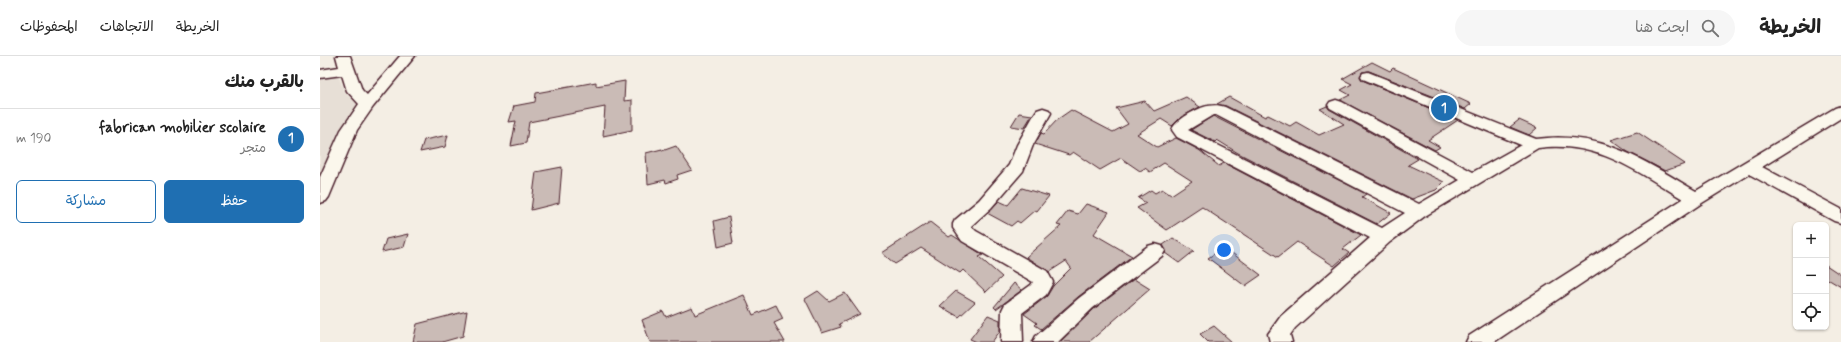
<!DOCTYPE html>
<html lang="ar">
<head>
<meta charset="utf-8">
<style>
  :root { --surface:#fff; --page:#f6f6f6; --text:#222; --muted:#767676; --line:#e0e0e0; --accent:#1f6fb2 }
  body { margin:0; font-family:Mynerve,"Playpen Sans Arabic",sans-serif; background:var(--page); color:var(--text); direction:rtl }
  .controls { position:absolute; right:12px; bottom:12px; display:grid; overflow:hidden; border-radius:6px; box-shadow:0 1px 3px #0004 }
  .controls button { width:36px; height:36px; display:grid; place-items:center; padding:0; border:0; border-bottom:1px solid var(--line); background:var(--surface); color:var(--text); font:20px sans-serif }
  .you { position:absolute; left:904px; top:194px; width:14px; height:14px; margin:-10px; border:3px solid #fff; border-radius:50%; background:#1a73e8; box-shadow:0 0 0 6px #1a73e833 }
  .badge { display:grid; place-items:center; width:26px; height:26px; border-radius:50%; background:var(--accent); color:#fff; font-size:13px; font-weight:700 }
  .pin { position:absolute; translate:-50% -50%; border:2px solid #fff; box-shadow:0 1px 4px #0006 }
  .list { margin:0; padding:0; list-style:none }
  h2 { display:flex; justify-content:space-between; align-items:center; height:52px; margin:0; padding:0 16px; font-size:17px }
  h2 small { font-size:13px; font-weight:400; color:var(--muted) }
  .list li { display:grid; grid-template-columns:26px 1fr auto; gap:12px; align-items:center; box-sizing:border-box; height:60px; padding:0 16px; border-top:1px solid var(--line) }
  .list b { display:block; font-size:15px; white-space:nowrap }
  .list p { margin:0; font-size:13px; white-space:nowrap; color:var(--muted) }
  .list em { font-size:13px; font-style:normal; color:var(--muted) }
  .actions { display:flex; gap:8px; padding:12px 16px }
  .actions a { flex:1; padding:9px 0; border:1px solid var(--accent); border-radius:6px; text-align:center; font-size:14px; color:var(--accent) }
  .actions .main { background:var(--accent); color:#fff }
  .icon { flex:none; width:22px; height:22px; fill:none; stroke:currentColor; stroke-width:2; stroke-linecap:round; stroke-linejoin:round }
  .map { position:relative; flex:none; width:1521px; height:286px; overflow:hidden; direction:ltr }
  header { display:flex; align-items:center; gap:24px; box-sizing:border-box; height:56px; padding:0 20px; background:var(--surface); border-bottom:1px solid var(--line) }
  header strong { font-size:19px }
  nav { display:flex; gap:22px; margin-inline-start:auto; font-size:14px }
  .search { width:280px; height:36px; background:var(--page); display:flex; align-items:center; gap:10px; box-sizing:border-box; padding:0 14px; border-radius:22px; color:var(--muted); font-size:15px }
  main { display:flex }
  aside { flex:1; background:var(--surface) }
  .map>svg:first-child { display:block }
  .built { fill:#e7dfd6 }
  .building { fill:#cabbb6; stroke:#4a1f2b }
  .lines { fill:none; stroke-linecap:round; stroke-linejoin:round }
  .minor-casing { stroke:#4a1f2b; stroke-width:3 }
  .minor { fill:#fbf7ec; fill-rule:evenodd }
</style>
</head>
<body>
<header>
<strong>الخريطة</strong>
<div class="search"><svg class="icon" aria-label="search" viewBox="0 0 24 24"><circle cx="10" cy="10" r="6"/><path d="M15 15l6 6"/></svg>ابحث هنا</div>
<nav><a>الخريطة</a><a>الاتجاهات</a><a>المحفوظات</a></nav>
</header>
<main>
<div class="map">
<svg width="1521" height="286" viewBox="0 0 1521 286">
  <rect width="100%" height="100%" fill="#f4eee4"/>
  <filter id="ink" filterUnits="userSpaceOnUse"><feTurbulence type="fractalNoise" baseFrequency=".025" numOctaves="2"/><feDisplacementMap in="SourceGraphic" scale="8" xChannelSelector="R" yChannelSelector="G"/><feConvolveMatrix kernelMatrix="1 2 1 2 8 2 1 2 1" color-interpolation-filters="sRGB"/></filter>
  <g filter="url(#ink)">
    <polygon class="built" points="17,16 25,37 38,49 0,139 0,19"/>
    <g class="building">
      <polygon points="1052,6 1070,15 1073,12 1151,48 1145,53 1049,15 1042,16 1040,21 1042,24 1138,64 1108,84 1120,91 1115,94 1020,44 1030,39 1021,34 1032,28 1022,23"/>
      <polygon points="305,25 304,45 312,44 312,74 283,80 285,51 209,66 206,87 191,90 196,65 189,66 194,50 215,46 216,37 276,26 276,30"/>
      <polygon points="866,41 880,51 861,61 852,70 841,63 817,78 837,91 856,82 879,94 899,110 904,107 1041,179 1023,193 1029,197 1014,210 977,186 958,201 882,151 847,174 817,152 826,147 818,142 831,134 835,137 842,133 851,139 872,125 844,107 830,116 825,112 820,115 801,102 780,114 753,96 749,99 715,88 721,77 724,78 738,63 751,54 793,76 808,68 796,52 825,45 834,55"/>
      <polygon points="909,41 945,61 948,59 970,70 976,66 999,79 1024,68 1000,53 1007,50 1009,53 1098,103 1088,109 1124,126 1116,134 1092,143 906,50 897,48"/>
      <polygon points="699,57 712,59 704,72 691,70"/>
      <polygon points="893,60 1046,138 1042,141 1071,157 1057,168 918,97 897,84 895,86 871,74"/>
      <polygon points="1199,64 1217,72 1209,79 1190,71"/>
      <polygon points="1317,76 1365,108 1345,115 1308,96 1291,84"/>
      <polygon points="128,79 125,91 100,96 104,84"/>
      <polygon points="356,90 372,114 357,119 358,123 346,127 345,124 328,128 326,97 342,93 342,95"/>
      <polygon points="242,111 239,147 211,154 216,116"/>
      <polygon points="702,132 729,140 717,155 715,154 700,167 697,165 691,170 667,157 679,145 688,149"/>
      <polygon points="766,148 789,156 774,178 812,200 758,241 721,273 715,269 717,267 704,258 727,240 733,230 751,212 746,205 729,216 706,201 741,170 737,169 748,155 758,158"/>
      <polygon points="409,161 413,187 398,191 394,165"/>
      <polygon points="610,166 629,181 632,179 663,199 659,201 682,221 666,236 643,214 640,217 601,192 575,208 562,197"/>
      <polygon points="88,178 84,191 62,196 66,183"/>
      <polygon points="853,182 874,195 859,207 845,197 846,194 843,189"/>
      <polygon points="904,191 941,219 925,230 888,202"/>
      <polygon points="1506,209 1521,219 1521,231 1506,222"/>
      <polygon points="814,223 830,233 769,286 740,286 774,253"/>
      <polygon points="694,227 702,234 676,253 674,251"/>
      <polygon points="498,235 509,245 525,237 540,258 519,268 521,271 502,277 485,243"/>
      <polygon points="636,235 655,246 639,261 620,250"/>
      <polygon points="424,239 433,259 456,249 463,263 454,267 465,286 330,286 322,264 343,255 346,261 372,251 375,259"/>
      <polygon points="147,255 143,280 122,286 93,286 97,268"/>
      <polygon points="668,259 680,264 680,275 672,286 657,286 650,283"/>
      <polygon points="894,270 912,286 888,286 880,278"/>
    </g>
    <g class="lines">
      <g class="minor-casing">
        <g id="minor">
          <polygon points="16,0 30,0 42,34 47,39 80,0 95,0 53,51 37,74 9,141 6,145 0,147 0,121 21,74 39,48 27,35 22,19 0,22 0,14 19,11"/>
          <path d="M1048,16L1216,83C1280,74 1323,104 1376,135L1515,52L1521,50V62L1442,111L1521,153V167L1514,165L1429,118L1382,147L1174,286H1146L1149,280L1363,143C1316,115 1277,84 1218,92L1105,160L1070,186L975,272L970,279L972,286H950L948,278L961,260L1050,182L857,81L852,74C854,65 879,51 888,50C894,49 899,49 905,51L1099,148L1140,124L1010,52L1008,49L1010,46L1016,44L1022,46L1153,116L1201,89L1043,23L1041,20L1043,17ZM893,59H896L1085,157L1062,172L868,74Z"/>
          <polygon points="723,52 729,54 731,57 713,89 703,115 671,152 651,170 656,175 727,215 733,226 726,239 702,257 703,286 681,286 682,254 685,248 711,229 713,226 642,185 633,172 633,168 635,164 659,144 689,109 697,89 715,57 717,54"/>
          <polygon points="835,188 842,190 845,195 842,200 773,252 738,286 713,286 716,280 759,242 828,190"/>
        </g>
      </g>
      <use href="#minor" class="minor"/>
    </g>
  </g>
</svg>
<div class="controls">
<button>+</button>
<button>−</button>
<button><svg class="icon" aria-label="locate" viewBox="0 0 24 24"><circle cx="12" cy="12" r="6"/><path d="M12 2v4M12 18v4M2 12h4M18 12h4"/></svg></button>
</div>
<div class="you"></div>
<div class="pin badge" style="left:1124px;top:52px">1</div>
</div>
<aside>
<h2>بالقرب منك<small></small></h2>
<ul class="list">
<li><span class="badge">1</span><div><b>fabrican mobilier scolaire</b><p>متجر</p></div><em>190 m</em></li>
</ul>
<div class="actions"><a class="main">حفظ</a><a>مشاركة</a></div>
</aside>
</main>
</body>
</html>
